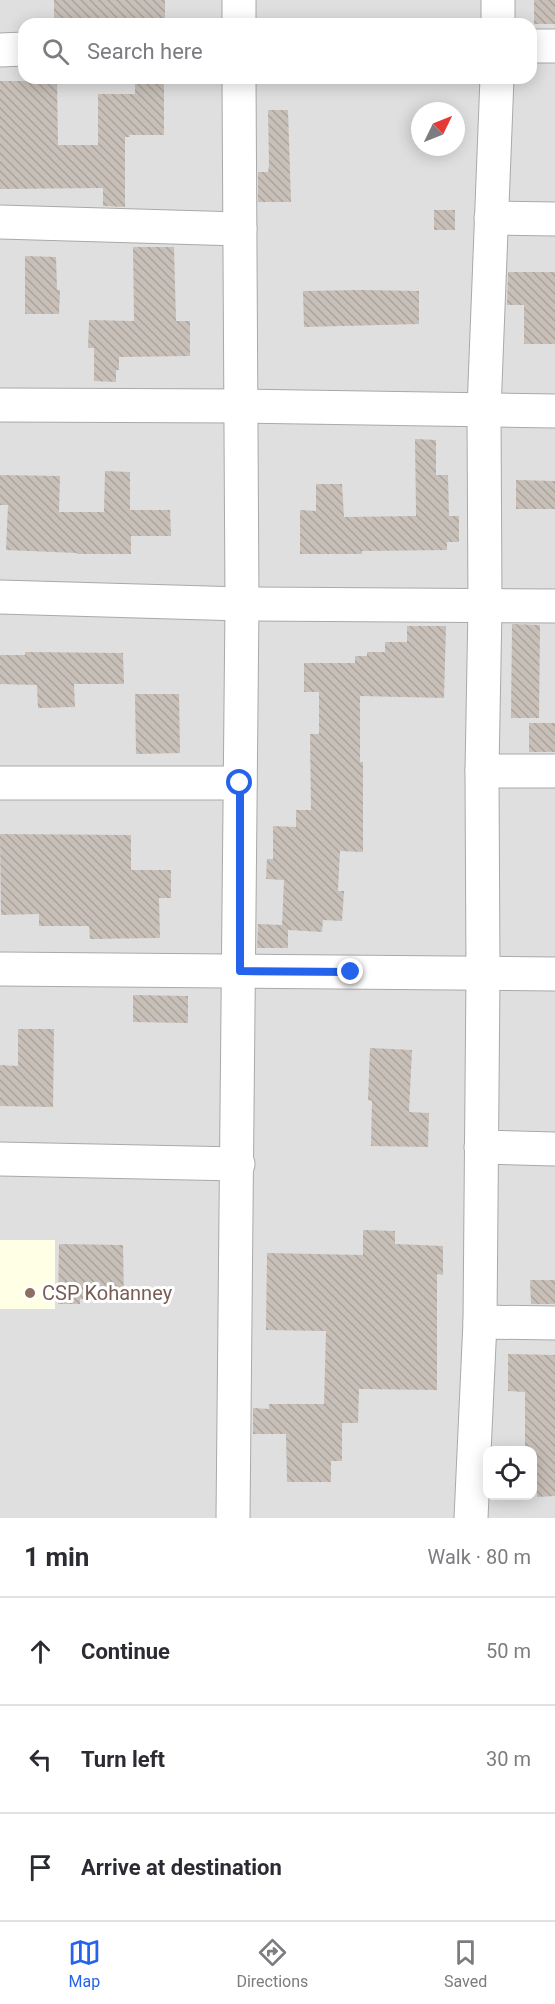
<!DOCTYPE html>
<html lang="en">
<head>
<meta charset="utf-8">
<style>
  :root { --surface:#fff; --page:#f2f2f3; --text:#2b2b33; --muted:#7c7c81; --line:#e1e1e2; --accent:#2563eb }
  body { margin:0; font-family:Roboto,sans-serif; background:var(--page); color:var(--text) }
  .controls { position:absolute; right:18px; bottom:18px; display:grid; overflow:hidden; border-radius:12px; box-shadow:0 3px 15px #0003 }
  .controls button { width:54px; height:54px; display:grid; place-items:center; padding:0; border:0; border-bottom:2px solid var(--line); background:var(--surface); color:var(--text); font:30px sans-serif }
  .compass { position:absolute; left:411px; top:102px; width:54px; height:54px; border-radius:50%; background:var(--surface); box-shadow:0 3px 15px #0003; rotate:47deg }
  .stop { position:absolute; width:18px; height:18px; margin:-14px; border:4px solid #2563eb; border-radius:50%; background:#fff }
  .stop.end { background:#2563eb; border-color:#fff; box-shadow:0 2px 6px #0008 }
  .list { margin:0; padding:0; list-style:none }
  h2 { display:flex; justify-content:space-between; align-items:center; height:78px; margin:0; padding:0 24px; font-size:26px }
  h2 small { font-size:20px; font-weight:400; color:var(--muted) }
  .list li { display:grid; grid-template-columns:39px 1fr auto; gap:18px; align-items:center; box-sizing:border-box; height:108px; padding:0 24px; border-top:2px solid var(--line) }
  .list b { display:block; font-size:22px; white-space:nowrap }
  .list em { font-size:20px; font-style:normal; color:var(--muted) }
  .icon { flex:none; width:33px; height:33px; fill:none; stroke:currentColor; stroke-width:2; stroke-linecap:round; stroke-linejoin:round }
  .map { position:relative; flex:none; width:555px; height:1518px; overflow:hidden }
  .search { position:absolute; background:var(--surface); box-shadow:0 3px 15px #0003; left:18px; right:18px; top:18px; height:66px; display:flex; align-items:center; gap:15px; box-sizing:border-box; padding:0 21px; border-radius:18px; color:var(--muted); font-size:22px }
  .sheet { height:402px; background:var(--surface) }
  nav { display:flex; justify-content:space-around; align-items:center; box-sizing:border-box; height:84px; border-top:2px solid var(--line); background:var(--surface); font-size:16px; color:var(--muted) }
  nav a { display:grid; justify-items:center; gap:3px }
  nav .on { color:var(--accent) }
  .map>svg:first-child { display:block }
  .residential { fill:#e0dfdf; fill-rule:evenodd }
  .education { fill:#ffffe5 }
  .building { fill:url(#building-back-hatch) }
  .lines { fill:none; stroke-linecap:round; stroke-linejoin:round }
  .minor-casing { stroke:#a9a9a9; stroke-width:35 }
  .minor { stroke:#fff; stroke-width:33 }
  .route { stroke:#2563eb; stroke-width:8 }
  .education-dot { fill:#8d6e63; stroke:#fff; stroke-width:2 }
  .labels { text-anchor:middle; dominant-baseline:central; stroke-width:6; stroke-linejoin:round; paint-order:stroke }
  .education-label { font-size:20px; fill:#785e54; stroke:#fff; text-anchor:start }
</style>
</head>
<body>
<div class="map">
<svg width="555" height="1518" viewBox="0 0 555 1518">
  <defs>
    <pattern id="building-back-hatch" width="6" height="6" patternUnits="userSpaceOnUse" patternTransform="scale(1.5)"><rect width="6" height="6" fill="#c7bfb8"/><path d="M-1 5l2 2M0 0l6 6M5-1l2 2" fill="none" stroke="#aba49e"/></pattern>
  </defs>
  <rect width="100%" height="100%" fill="#f2efe9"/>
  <path class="residential" d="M0,0H555V1518H0ZM24,24H531V78H24ZM420,111H456V147H420ZM488,1450H532V1496H488Z"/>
  <rect class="education" x="0" y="1240" width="55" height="69"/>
  <g class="building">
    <rect x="54" y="0" width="111" height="24"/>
    <rect x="534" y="0" width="21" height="24"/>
    <polygon points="31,78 57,78 58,145 98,145 98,94 135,94 135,78 164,78 164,135 129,135 130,137 125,137 125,207 103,206 103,188 0,189 0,81 31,81"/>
    <polygon points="268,110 288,110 291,202 258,202 258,172 268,172 269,165"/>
    <rect x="434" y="210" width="21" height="20"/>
    <polygon points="133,247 174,247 176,321 190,321 190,356 119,357 119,370 116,370 116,382 94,381 94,348 88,348 89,320 134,321"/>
    <polygon points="25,256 56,257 57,290 60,290 59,314 25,314"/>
    <polygon points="508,272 555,272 555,344 524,344 524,305 507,305"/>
    <polygon points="362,290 419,291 419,324 304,327 303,291"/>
    <polygon points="415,439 436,440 436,475 448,475 449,516 459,516 459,542 447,542 447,550 362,551 362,554 300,554 300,510 316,511 316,484 342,484 344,517 416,516"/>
    <polygon points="105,471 130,472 130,510 170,510 171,536 131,536 131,554 77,554 77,553 6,550 8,505 0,505 0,475 60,476 59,512 104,512"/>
    <polygon points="516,480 555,481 555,509 516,509"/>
    <polygon points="512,624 540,625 539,718 511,718"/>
    <polygon points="407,626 446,626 444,698 360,696 360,762 363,762 363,852 340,851 338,891 344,891 342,921 323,920 322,932 288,930 288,948 257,948 258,924 282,925 284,880 266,879 267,859 273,859 273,826 296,827 296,810 311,810 310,734 319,734 319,692 304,692 304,663 355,663 355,656 367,656 367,652 385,652 385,642 407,642"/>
    <polygon points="25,652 123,653 124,684 74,684 75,707 38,708 37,685 0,684 0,655 25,655"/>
    <polygon points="135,694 179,694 180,753 136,754"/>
    <rect x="529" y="723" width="26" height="29"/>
    <polygon points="0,834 131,835 131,870 171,870 171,898 159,898 160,938 90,939 89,926 39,926 39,914 1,915"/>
    <polygon points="133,995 188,996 188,1023 133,1022"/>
    <polygon points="18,1029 54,1029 53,1107 0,1106 0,1065 18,1066"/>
    <polygon points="370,1048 412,1050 409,1112 429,1113 428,1147 371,1146 372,1101 368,1100"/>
    <polygon points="363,1230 395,1231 395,1244 443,1246 443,1275 437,1274 437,1390 359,1389 358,1423 342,1423 342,1461 331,1461 331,1482 287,1482 286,1434 253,1434 253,1408 269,1409 269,1404 324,1404 326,1331 266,1330 267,1253 363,1255"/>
    <polygon points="59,1244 123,1245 124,1299 80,1299 80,1304 58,1304"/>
    <polygon points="530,1280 555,1280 555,1304 531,1304"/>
    <polygon points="508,1354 555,1355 555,1496 537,1497 537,1485 532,1485 532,1450 525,1450 525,1392 508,1391"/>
  </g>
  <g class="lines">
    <g class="minor-casing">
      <g id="minor">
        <polyline points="239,0 239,24"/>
        <polyline points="498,0 498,24"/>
        <polyline points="531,46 555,46"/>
        <polyline points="0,50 24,49"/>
        <polyline points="491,218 555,219"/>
        <polyline points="0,222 240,229"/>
        <polyline points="0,405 241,406 555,411"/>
        <polyline points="0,597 242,604 555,606"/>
        <polyline points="482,771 555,771"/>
        <polyline points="0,783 240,783"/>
        <polyline points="0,969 555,974"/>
        <polyline points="481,1147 555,1149"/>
        <polyline points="0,1159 238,1164"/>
        <polyline points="480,1322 555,1323"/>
        <polyline points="233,1518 242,604 239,78"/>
        <polyline points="471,1518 480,1322 483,974 482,771 485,607 484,410 497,78"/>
      </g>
    </g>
    <use href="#minor" class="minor"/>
  </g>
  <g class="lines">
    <polyline class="route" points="240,783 240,971 351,972"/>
  </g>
  <circle class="education-dot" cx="30" cy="1293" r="6"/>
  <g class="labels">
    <g class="education-label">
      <text x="42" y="1293">CSP Kohanney</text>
    </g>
  </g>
</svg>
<div class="controls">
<button><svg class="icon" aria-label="locate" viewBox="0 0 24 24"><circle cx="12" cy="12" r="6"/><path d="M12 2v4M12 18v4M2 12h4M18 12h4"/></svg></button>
</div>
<svg class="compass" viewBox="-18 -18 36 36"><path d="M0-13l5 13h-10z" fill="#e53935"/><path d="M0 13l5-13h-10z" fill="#7c7c81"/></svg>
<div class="stop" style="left:240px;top:783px"></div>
<div class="stop end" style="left:351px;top:972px"></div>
<div class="search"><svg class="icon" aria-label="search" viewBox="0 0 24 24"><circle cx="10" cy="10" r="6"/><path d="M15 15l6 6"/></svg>Search here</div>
</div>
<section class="sheet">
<h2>1 min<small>Walk · 80 m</small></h2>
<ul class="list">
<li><svg class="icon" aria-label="ahead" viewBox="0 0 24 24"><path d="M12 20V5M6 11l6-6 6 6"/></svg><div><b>Continue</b></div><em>50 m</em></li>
<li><svg class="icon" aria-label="left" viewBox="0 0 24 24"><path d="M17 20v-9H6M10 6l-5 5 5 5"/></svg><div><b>Turn left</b></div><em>30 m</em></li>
<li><svg class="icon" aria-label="arrive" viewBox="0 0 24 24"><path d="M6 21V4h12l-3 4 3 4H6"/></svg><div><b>Arrive at destination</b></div></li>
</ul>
</section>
<nav>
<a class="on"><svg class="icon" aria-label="map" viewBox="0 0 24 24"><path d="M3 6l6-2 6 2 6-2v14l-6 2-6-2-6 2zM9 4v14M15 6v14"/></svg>Map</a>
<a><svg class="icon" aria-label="directions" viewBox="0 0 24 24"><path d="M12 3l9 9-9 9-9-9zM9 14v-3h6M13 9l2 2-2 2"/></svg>Directions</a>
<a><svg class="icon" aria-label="saved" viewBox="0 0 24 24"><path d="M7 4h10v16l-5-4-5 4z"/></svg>Saved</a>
</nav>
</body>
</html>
